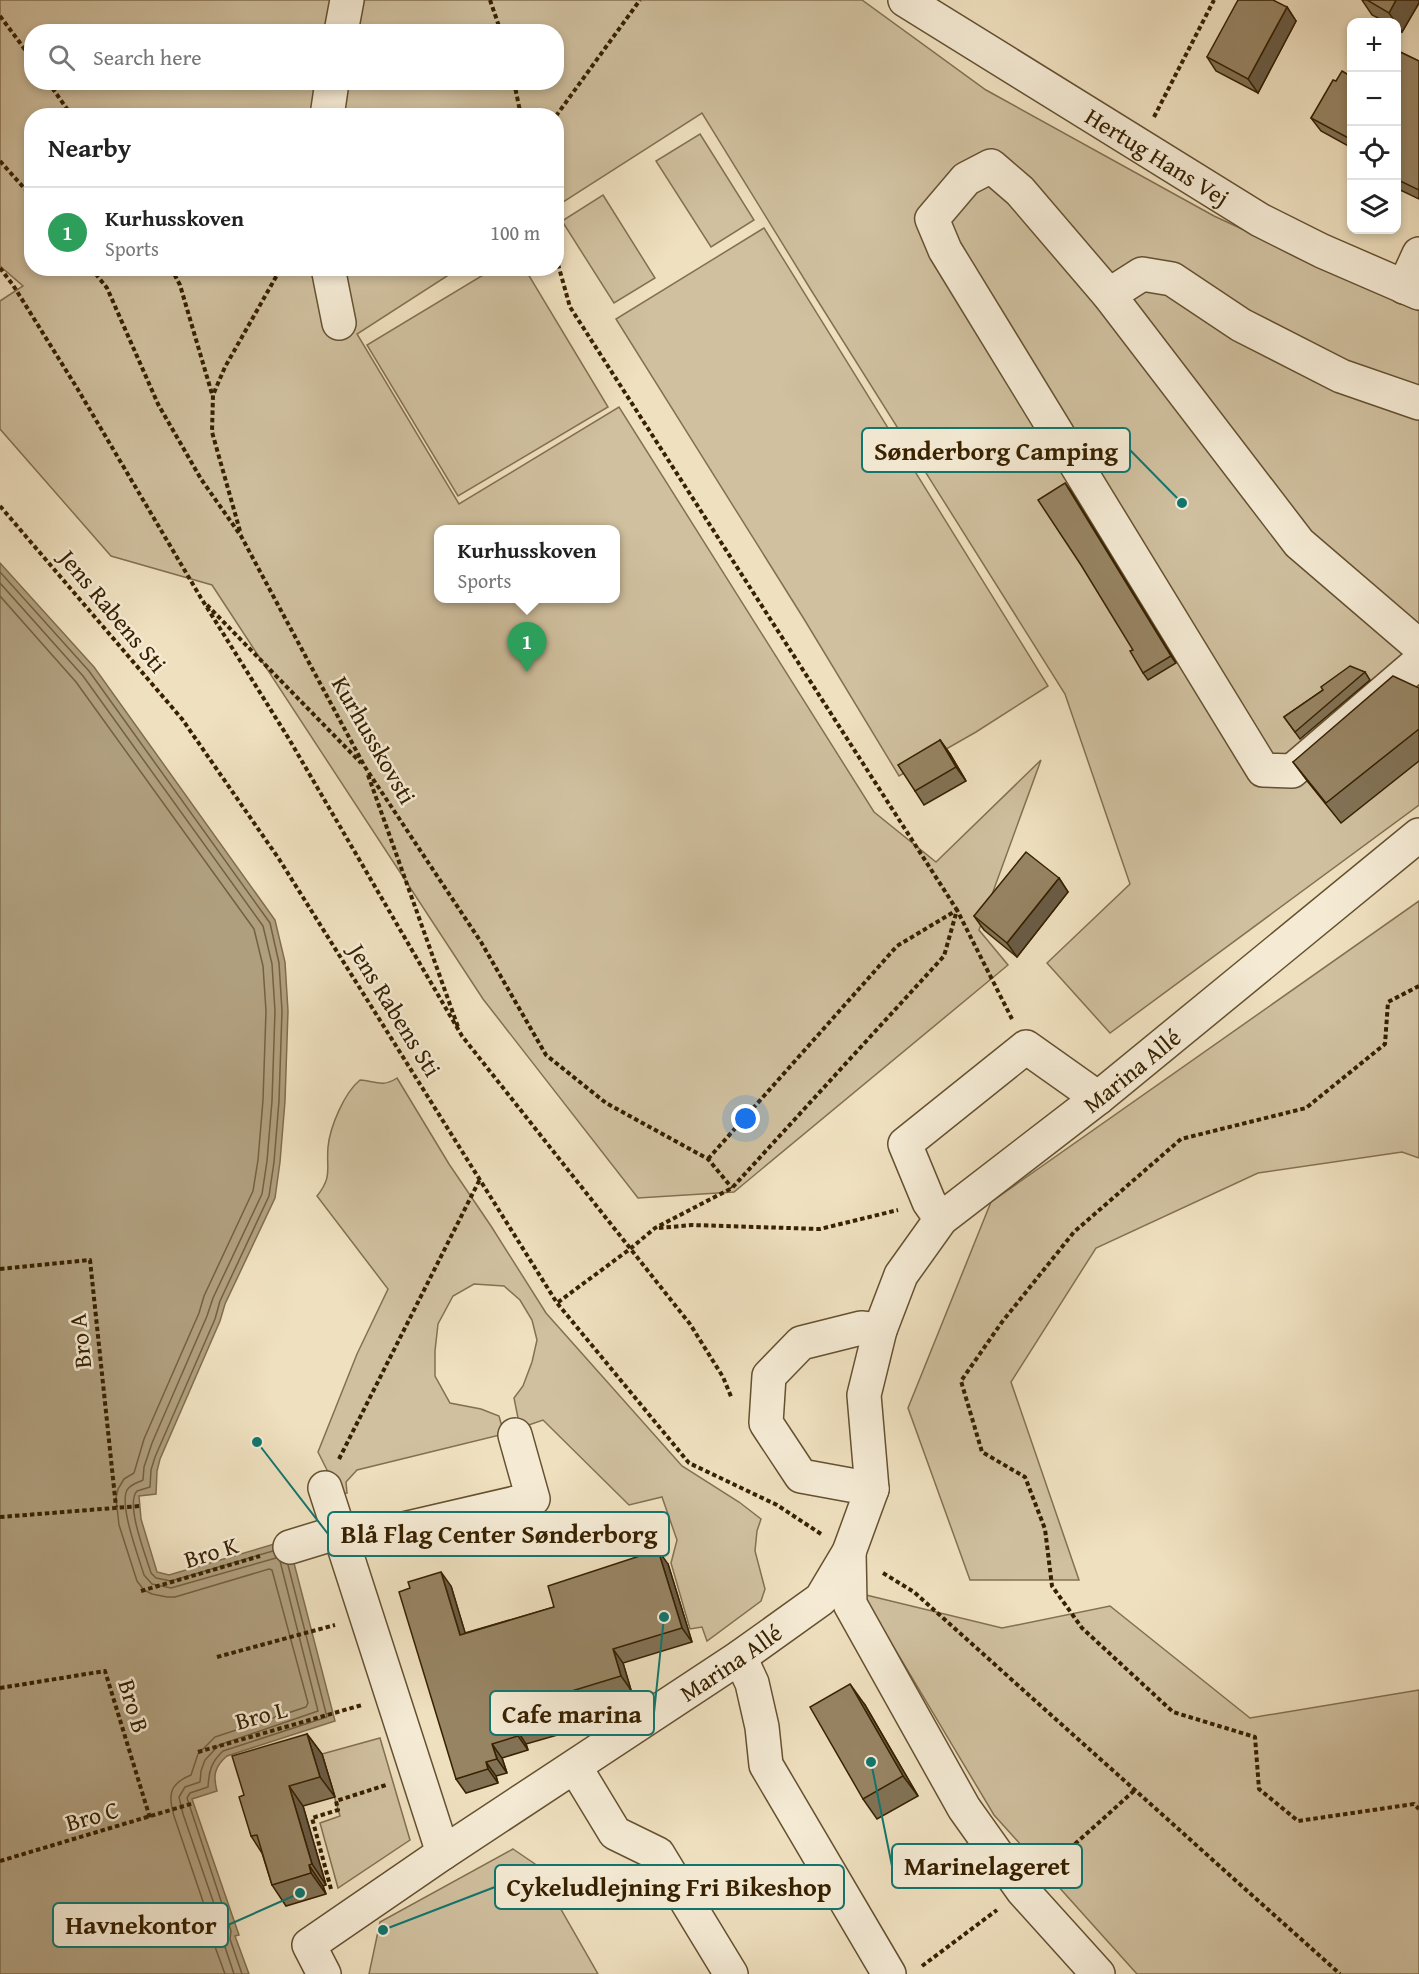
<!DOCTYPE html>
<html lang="en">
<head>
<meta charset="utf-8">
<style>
  :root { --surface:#fff; --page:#f2f2f2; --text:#222; --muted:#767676; --line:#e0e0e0; --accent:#0f766e }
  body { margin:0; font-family:"Gentium Book Plus",serif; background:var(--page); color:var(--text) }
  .controls { position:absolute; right:18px; top:18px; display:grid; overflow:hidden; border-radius:12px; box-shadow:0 3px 9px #0003 }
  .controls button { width:54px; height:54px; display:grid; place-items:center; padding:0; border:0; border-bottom:2px solid var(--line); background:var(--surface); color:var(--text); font:30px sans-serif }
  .you { position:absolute; left:746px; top:1119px; width:21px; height:21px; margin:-15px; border:4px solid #fff; border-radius:50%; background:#1a73e8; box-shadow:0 0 0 9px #1a73e833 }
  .badge { display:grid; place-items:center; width:39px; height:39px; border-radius:50%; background:var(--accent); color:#fff; font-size:20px; font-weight:700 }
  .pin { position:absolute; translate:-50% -50px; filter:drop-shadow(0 2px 3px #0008) }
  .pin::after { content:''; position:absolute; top:32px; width:21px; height:18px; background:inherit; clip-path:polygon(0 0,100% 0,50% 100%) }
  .popup { position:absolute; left:434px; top:525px; width:186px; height:78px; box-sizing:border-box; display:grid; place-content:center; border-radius:12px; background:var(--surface); filter:drop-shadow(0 2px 4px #0005); font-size:20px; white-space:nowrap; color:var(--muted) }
  .popup b { font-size:22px; color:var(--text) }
  .popup::after { content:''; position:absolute; left:50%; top:100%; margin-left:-12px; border:12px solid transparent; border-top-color:var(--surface) }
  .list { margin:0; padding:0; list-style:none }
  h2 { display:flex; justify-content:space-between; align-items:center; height:78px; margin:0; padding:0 24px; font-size:26px }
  h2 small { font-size:20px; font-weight:400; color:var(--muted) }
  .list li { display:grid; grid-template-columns:39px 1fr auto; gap:18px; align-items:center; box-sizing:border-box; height:90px; padding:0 24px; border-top:2px solid var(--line) }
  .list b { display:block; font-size:22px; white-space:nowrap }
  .list p { margin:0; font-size:20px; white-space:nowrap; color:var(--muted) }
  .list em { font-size:20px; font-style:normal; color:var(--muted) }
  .icon { flex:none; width:33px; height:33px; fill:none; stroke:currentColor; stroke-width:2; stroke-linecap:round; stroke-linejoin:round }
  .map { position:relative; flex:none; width:1419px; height:1974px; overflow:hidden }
  .search { position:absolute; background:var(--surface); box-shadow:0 3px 9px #0003; left:24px; top:24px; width:540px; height:66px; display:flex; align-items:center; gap:15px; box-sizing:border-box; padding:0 21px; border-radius:24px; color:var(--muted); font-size:22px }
  .panel { position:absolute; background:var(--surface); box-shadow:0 3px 9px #0003; left:24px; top:108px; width:540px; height:168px; border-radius:24px }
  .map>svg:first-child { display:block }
  .green { fill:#d0c09f; stroke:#847050; stroke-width:1.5; fill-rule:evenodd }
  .water { fill:#b09f7e; stroke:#806d4c; stroke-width:1.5 }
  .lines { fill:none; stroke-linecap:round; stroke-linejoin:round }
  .shore { stroke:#74603f; stroke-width:1.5 }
  .minor-casing { stroke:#655130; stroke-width:36 }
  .path { stroke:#372100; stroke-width:4; stroke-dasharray:4.5 3; stroke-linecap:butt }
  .minor { stroke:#f5ebd5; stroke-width:33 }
  .wall { fill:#827255; stroke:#372100; stroke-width:1.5 }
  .shaded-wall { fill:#6a5c45; stroke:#372100; stroke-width:1.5 }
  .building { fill:#978463; stroke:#372100; stroke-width:1.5 }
  .labels { text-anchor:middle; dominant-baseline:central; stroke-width:5; stroke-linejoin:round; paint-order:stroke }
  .street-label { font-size:24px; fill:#372100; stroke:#f5ebd5 }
  .leader { fill:none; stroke:#0f766e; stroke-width:2 }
  .callout-dot { fill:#0f766e; stroke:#f5ebd5; stroke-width:2 }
  .callout { fill:#f5ebd5; stroke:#0f766e; stroke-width:2 }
  .callout-label { font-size:26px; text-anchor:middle; font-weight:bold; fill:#372100 }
</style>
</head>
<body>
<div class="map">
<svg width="1419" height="1974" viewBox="0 0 1419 1974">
  <rect width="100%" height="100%" fill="#efe0bf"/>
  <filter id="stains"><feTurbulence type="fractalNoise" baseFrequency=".00333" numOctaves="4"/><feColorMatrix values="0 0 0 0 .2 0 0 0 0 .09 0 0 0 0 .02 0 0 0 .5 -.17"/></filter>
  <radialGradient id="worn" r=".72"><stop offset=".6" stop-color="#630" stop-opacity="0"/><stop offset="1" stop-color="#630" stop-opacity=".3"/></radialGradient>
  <g class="green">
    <path d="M0,0H862L986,90L1214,216L1419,311V805L1110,1033L1047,963L1130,884L1065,694L811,290L702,113L557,206L556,116H32V268L458,269L357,334L459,504L619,407L874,812L936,862L1041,760L979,930L1008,965L734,1192L638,1198L483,999L212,585L111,556L0,429V301L23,286L0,266ZM32,32H556V82H32ZM438,530H616V598H438Z"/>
    <polygon points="700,134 754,220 711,247 656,161"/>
    <polygon points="603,195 655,278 614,303 562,221"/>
    <polygon points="764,228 1048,686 976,732 899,776 804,619 616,319"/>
    <polygon points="493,269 525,269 608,407 458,496 367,345"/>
    <polygon points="1419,901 1419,1158 1402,1152 1258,1173 1096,1248 1011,1382 1079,1580 970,1580 908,1408 991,1202"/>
    <path d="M397,1078L449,1164L491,1226L546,1313L682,1466L739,1502L761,1519L757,1531L755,1551L765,1589L761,1601L707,1641L702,1627L690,1629L671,1563L677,1540L662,1497L629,1505L543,1420L520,1428L514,1398L523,1386L532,1362L537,1340L532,1320L520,1300L504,1286L474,1284L453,1296L438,1324L435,1351V1376L450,1403L481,1409L499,1416L504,1434L357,1470L346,1482L347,1493L339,1494L318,1452L357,1354L388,1289L317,1196C333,1176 326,1169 328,1147C330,1127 344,1093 360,1080C375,1081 382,1088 397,1078Z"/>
    <polygon points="862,1594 1002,1628 1110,1606 1250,1718 1419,1690 1419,1974 1137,1974 994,1815"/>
    <polygon points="380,1738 410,1840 338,1888 320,1823 340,1816 322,1754"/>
    <polygon points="513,1849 535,1864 598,1974 369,1974 380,1922"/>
  </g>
  <path class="water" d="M0,563L94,667L275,920L285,962L288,1011L285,1101L280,1162L275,1198L225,1304L220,1321L160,1459L157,1471L156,1494L139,1496L141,1519L157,1572L169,1575L288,1540L335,1721L227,1756C214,1767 213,1776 217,1791L192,1799L239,1935L235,1936L249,1974H0Z"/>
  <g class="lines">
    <g class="shore">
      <path d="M0,572L89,671L270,923L279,963L282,1011L279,1101L274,1162L269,1196L220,1301L215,1319L155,1457L151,1470L150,1487L137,1491C125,1504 146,1556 151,1573L156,1578L171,1581L273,1551"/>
      <path d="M0,583L83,676L263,926L272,964L275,1011L272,1101L267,1161L262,1194L213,1298L207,1316L152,1443L144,1467L143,1480C137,1483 131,1484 127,1490C119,1506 139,1558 144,1575L152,1584L171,1588L276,1558"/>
      <path d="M0,596L76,682L254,929L263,966L266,1011L263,1100L258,1160L253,1191L204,1296L199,1313L144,1439L134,1473L124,1479L118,1489L116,1498L119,1525L137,1581L144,1590L152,1594L167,1597H175L269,1569L272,1570L308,1703L306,1707L215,1737L198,1754L191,1775C169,1784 168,1795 174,1816L213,1931L214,1944L225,1974"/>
      <polyline points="234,1974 223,1941 223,1930 183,1814 179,1797 185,1787 200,1782 201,1771 205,1760 219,1745 318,1711 280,1561"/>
      <path d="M242,1974L230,1939L231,1931L187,1798L190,1793L208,1787C209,1771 211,1762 223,1751L327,1717L288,1565"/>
    </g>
    <g class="minor-casing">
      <g id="minor">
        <path id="s1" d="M905,0L1260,220L1322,251L1419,293"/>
        <polyline points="341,32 347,0"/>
        <polyline points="327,116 332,82"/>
        <polyline points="328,268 339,323"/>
        <polyline points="1404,287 1419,254"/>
        <polyline points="1109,295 1142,274 1172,279 1241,325 1341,376 1419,403"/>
        <polyline points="1419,646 1299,543 1109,295 1020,191 991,166 966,179 932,219 945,250 1263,770 1292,771 1419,662"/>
        <polyline points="941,1219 929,1202 905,1144 1026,1047 1098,1098"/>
        <polyline points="872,1489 801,1476 766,1423 769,1376 801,1343 861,1328 880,1330"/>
        <polyline points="343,1543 533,1499 515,1435"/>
        <polyline points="290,1547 339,1532"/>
        <polyline points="849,1552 850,1604 964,1808 1023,1891 1098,1974"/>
        <polyline points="740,1657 752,1683 762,1727 766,1765 889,1974"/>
        <polyline points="575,1767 615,1833 658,1854 731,1974"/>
        <path id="s2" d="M443,1853L740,1657L821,1599L849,1552L872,1489L864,1395L880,1330L901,1275L941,1219L1098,1098L1419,835"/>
        <polyline points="324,1974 309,1945 443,1853 325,1488"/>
      </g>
    </g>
    <g class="path">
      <polyline points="490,0 501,32"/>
      <polyline points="0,16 32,59"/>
      <polyline points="48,82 72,116"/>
      <polyline points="514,82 521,116"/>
      <polyline points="556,116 640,0"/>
      <polyline points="1154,117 1214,0"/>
      <polyline points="0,161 32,197"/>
      <polyline points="556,257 570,307 957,910 944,956 732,1188 655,1228 630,1249 557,1303"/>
      <polyline points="0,268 13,285 77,388 201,598 289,739 462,1036 690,1324 723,1377 732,1399"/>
      <polyline points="91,268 107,288 158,404 201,479 241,536 365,767 481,942 546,1055 606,1103 708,1159 732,1188"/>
      <polyline points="171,268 180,285 212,394"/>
      <polyline points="0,506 182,719 279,859 557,1303 689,1463 777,1505 821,1534"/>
      <polyline points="240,531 212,432 213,395 225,367 281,268"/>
      <polyline points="207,605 361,763"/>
      <polyline points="368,775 458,1027"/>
      <polyline points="1419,986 1388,1002 1385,1044 1306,1108 1181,1139 1074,1232 1002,1322 961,1381 982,1452 1025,1477 1045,1529 1052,1586 1082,1628 1173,1712 1255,1737 1259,1789 1298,1821 1414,1804 1419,1809"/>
      <polyline points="708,1159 897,946 957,910 1012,1019"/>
      <polyline points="659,1228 692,1225 820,1229 898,1210"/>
      <polyline points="0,1269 90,1260 116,1507"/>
      <polyline points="339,1459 480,1179"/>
      <polyline points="0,1517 140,1506"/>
      <polyline points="883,1573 914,1592 1340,1974"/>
      <polyline points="141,1591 260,1556"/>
      <polyline points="217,1657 335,1625"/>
      <polyline points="0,1688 105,1671 150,1818"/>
      <polyline points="198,1752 362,1705"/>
      <polyline points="0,1861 194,1803"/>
      <polyline points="1047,1869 1135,1790"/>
      <polyline points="331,1889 312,1818 338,1810 336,1801 386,1785"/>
      <polyline points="922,1966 997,1910"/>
    </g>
    <use href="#minor" class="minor"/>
  </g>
  <g class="wall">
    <polygon points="1362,0 1419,0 1419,3 1402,32 1396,29 1396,22 1386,22 1372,15"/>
    <polygon points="1287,7 1296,21 1258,93 1216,71 1207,57"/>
    <polygon points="1396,50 1419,61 1419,199 1396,188"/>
    <polygon points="1352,77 1352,148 1321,131 1311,118 1336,81"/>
    <polygon points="1070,490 1176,663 1148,680 1143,673 1133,650"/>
    <polygon points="1365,672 1370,680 1300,739 1284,717 1323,690"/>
    <polygon points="1419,688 1419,761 1341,823 1308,782 1293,762"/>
    <polygon points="940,740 950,754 966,781 924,805 915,791"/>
    <polygon points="1059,878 1068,892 1017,957 984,930 974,916"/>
    <polygon points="668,1564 692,1642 623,1663 631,1690 562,1711 568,1732 526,1744 528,1750 502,1758 507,1773 496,1776 498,1783 466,1793 456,1779 451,1586 465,1633 554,1607"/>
    <polygon points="865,1705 918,1796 877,1819 863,1799"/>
    <polygon points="307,1734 322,1754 335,1797 303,1806 326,1885 323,1886 326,1894 286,1906 272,1885 262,1853 251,1836 244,1795"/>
  </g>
  <g class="shaded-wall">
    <polygon points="1396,0 1419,0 1419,3 1402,32 1389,13"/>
    <polygon points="1287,7 1296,21 1258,93 1248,79"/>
    <polygon points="1065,483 1070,490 1176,663 1171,656"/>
    <polygon points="940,740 950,754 966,781 956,767"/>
    <polygon points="1059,878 1068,892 1017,957 1007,943"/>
    <polygon points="658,1550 668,1564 692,1642 682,1628"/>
    <polygon points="441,1572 451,1586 470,1649 460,1635"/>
    <polygon points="613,1649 623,1663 631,1690 621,1676"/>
    <polygon points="850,1684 865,1705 918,1796 903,1776"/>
    <polygon points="552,1697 562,1711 568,1732 558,1718"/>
    <polygon points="517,1730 526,1744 528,1750 518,1736"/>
    <polygon points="307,1734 322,1754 335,1797 320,1777"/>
    <polygon points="492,1744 502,1758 507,1773 497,1759"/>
    <polygon points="486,1762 496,1776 498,1783 488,1769"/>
    <polygon points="289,1786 303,1806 326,1885 312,1864"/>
    <polygon points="309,1865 323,1886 326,1894 311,1873"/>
  </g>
  <g class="building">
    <polygon points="1238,0 1273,0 1287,7 1248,79 1207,57"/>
    <polygon points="1367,0 1396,0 1389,13"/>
    <polygon points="1396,50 1419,61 1419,190 1396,179"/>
    <polygon points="1342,71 1352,77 1352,140 1311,118 1333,80 1336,81"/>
    <polygon points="1065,483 1171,656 1143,673 1130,651 1133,650 1081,565 1038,500"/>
    <polygon points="1350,666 1365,672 1295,732 1284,717 1323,690 1321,687"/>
    <polygon points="1393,676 1419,688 1419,729 1326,803 1293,762"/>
    <polygon points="940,740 956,767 915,791 898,765"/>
    <polygon points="1026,852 1059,878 1007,943 974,916"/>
    <polygon points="658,1550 682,1628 613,1649 621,1676 552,1697 558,1718 517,1730 518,1736 492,1744 497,1759 486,1762 488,1769 456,1779 399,1592 410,1588 408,1582 441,1572 460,1635 554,1607 548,1586"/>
    <polygon points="850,1684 903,1776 863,1799 810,1707"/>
    <polygon points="307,1734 320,1777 289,1786 312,1864 309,1865 311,1873 272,1885 257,1835 251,1836 239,1797 244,1795 232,1756"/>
  </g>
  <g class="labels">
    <g class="street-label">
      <text stroke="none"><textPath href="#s1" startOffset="297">Hertug Hans Vej</textPath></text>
      <text transform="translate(113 611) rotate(50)">Jens Rabens Sti</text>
      <text transform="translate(374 740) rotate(60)">Kurhusskovsti</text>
      <text transform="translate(395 1010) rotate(58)">Jens Rabens Sti</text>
      <text stroke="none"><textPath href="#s2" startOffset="1108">Marina Allé</textPath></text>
      <text transform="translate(80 1341) rotate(-96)">Bro A</text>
      <text transform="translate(211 1552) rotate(-17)">Bro K</text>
      <text stroke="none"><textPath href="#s2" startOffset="345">Marina Allé</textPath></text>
      <text transform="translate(134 1706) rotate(73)">Bro B</text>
      <text transform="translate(261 1715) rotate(-15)">Bro L</text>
      <text transform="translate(92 1816) rotate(-16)">Bro C</text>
    </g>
  </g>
  <path class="leader" d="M1182 503L1130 450M257 1442L328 1534M664 1617L654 1713M871 1762L892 1866M383 1930L495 1887M300 1893L228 1925"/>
  <g class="callout-dot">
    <circle cx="1182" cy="503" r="6"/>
    <circle cx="257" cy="1442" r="6"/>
    <circle cx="664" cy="1617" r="6"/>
    <circle cx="871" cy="1762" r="6"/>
    <circle cx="383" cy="1930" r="6"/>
    <circle cx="300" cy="1893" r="6"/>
  </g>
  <g class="callout">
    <rect x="862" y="428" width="268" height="44" rx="6"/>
    <rect x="328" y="1512" width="341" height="44" rx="6"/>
    <rect x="490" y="1691" width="164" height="44" rx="6"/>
    <rect x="892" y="1844" width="190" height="44" rx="6"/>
    <rect x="495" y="1865" width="349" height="44" rx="6"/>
    <rect x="53" y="1903" width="175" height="44" rx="6"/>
  </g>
  <g class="callout-label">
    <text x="996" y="460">Sønderborg Camping</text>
    <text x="499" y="1543">Blå Flag Center Sønderborg</text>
    <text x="572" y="1723">Cafe marina</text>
    <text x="987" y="1875">Marinelageret</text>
    <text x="669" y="1896">Cykeludlejning Fri Bikeshop</text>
    <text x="141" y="1934">Havnekontor</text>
  </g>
  <rect width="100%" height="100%" filter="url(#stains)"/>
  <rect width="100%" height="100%" fill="url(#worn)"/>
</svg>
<div class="controls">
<button>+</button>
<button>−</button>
<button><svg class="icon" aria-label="locate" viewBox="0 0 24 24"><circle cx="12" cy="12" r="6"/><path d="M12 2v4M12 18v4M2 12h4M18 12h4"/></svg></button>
<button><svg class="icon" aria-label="layers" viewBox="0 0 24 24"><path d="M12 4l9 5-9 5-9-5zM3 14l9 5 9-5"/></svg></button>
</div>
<div class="you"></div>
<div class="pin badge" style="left:527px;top:672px;background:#2e9e5b">1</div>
<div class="popup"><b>Kurhusskoven</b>Sports</div>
<div class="search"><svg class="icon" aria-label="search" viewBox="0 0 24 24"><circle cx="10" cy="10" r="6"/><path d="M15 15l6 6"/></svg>Search here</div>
<section class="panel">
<h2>Nearby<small></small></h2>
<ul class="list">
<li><span class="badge" style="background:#2e9e5b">1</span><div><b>Kurhusskoven</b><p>Sports</p></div><em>100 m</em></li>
</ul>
</section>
</div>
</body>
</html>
